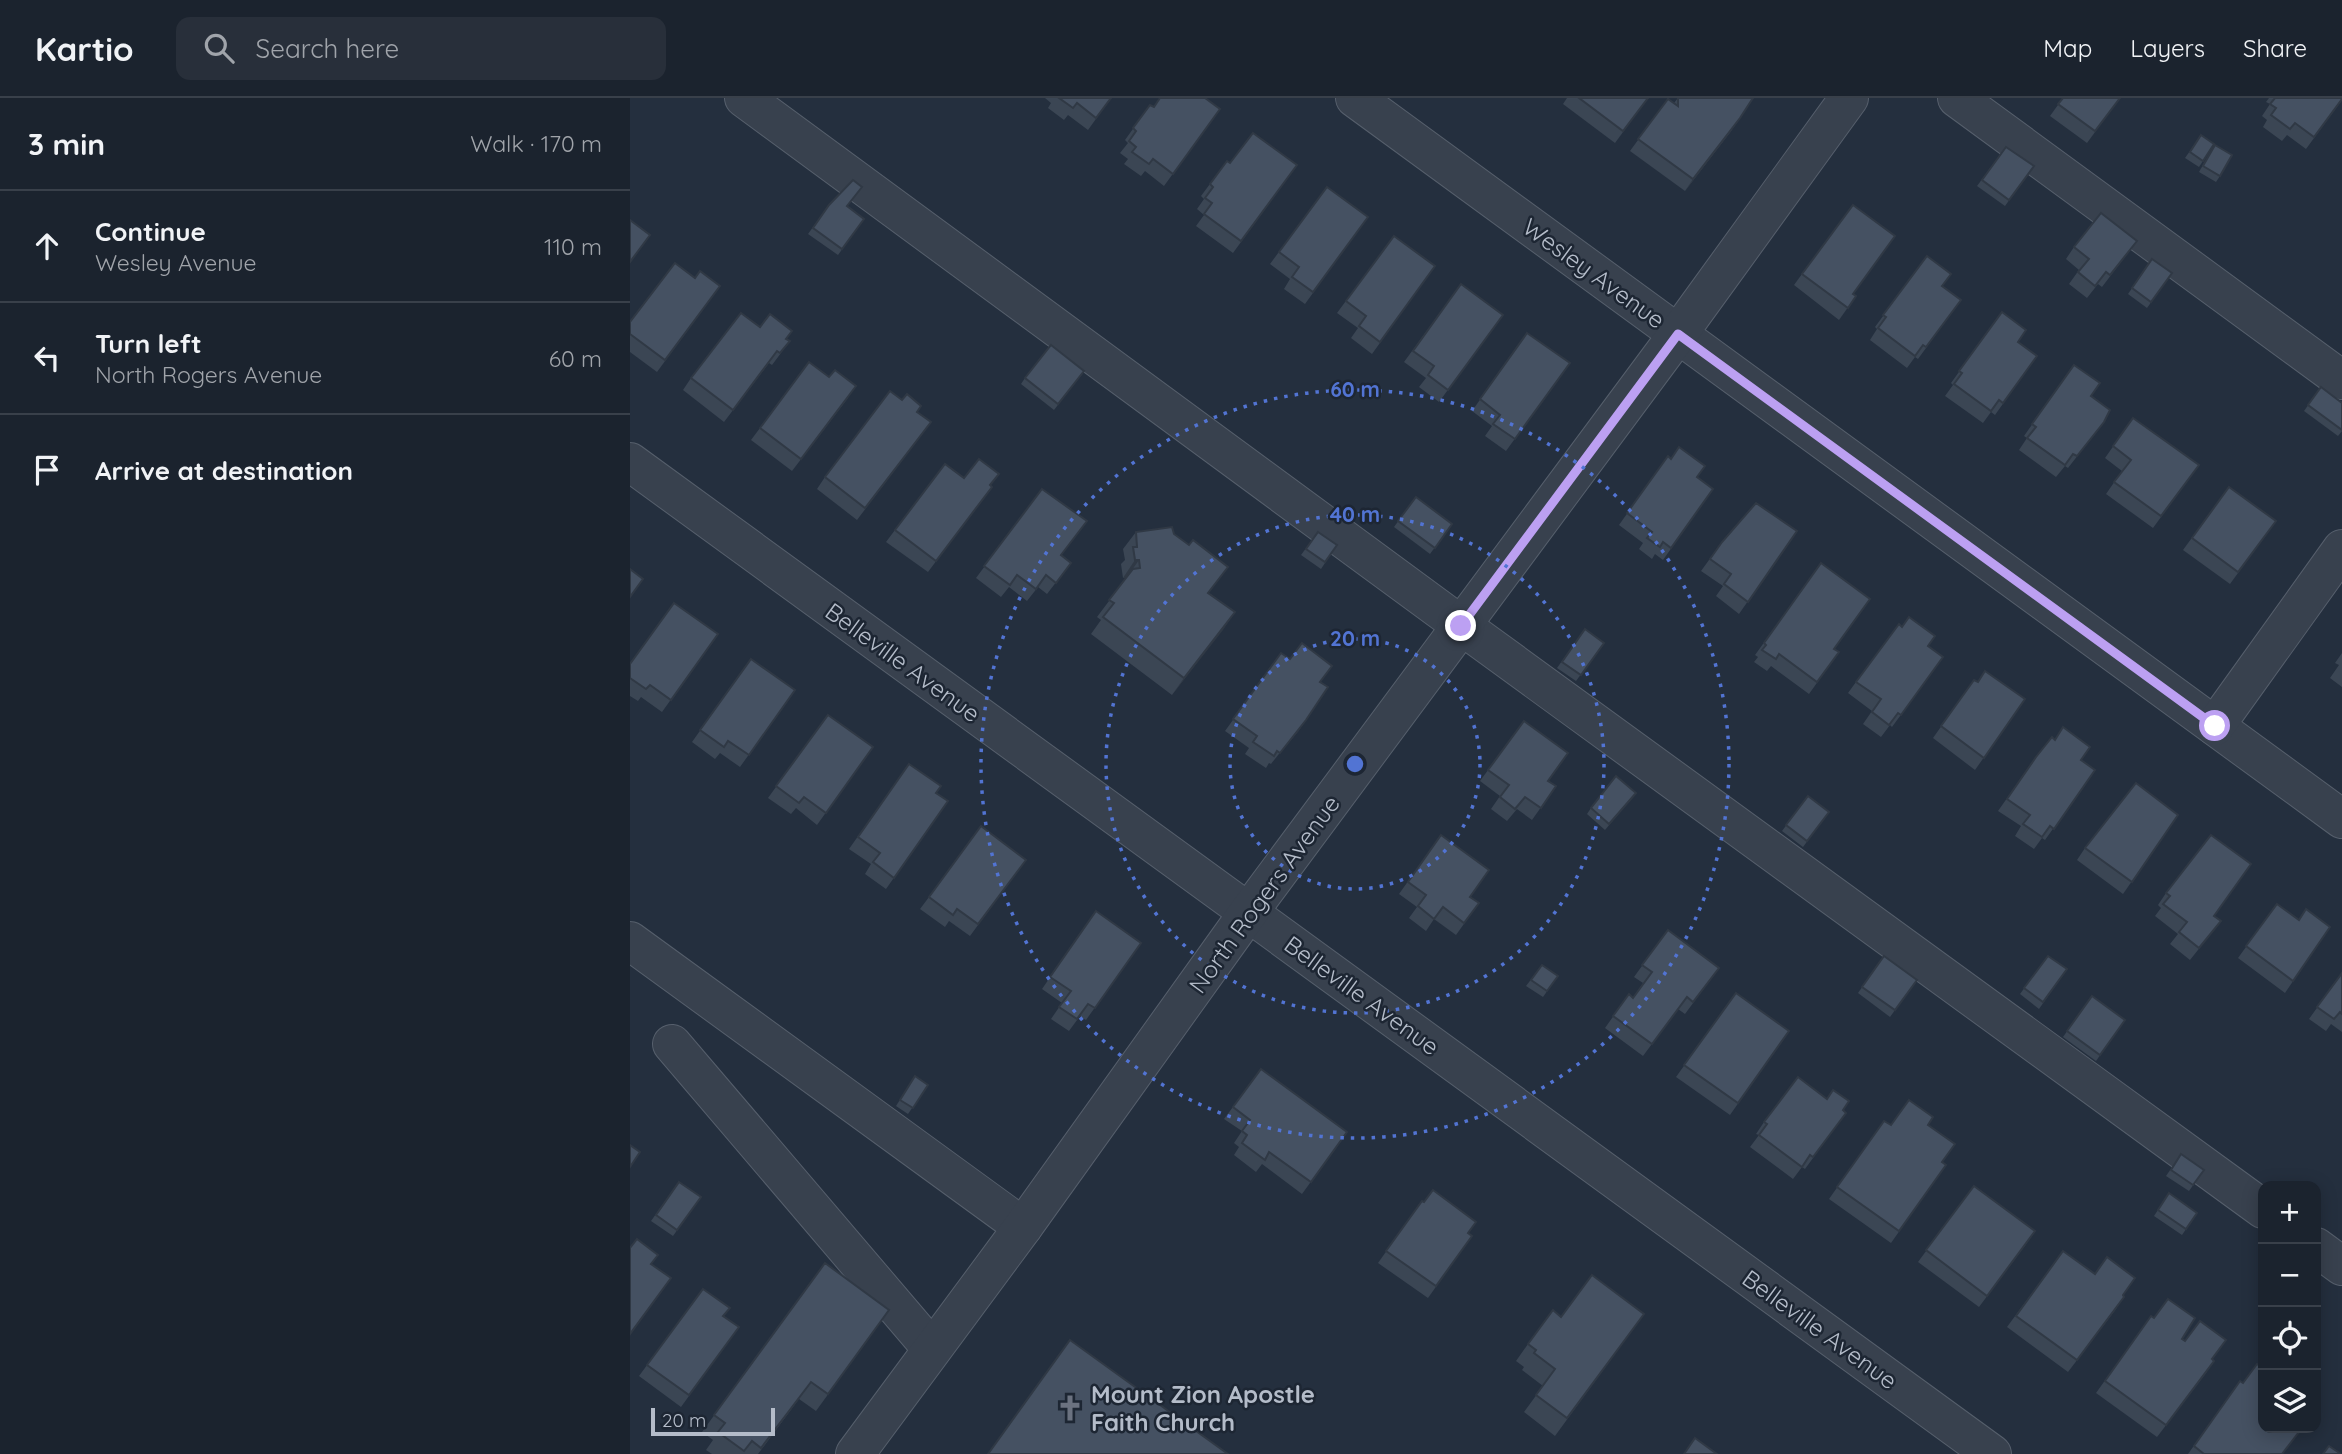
<!DOCTYPE html>
<html lang="en">
<head>
<meta charset="utf-8">
<style>
  :root { --surface:#1b232e; --page:#282f3a; --text:#f1f3f6; --muted:#a0a4aa; --line:#39404a }
  body { margin:0; font-family:Quicksand,sans-serif; background:var(--page); color:var(--text) }
  .controls { position:absolute; right:21px; bottom:21px; display:grid; overflow:hidden; border-radius:14px; box-shadow:0 4px 18px #0003 }
  .controls button { width:63px; height:63px; display:grid; place-items:center; padding:0; border:0; border-bottom:2px solid var(--line); background:var(--surface); color:var(--text); font:35px sans-serif }
  .scale { position:absolute; left:21px; bottom:18px; width:124px; box-sizing:border-box; padding-left:7px; border:4px solid #b4bcc9; border-top:0; font-size:19px; line-height:24px; white-space:nowrap; color:#b4bcc9; -webkit-text-stroke:5px #1d2633; paint-order:stroke }
  .stop { position:absolute; width:21px; height:21px; margin:-16px; border:5px solid #bca0f2; border-radius:50%; background:#fff }
  .stop.end { background:#bca0f2; border-color:#fff; box-shadow:0 2px 7px #0008 }
  .list { margin:0; padding:0; list-style:none }
  h2 { display:flex; justify-content:space-between; align-items:center; height:91px; margin:0; padding:0 28px; font-size:30px }
  h2 small { font-size:23px; font-weight:400; color:var(--muted) }
  .list li { display:grid; grid-template-columns:46px 1fr auto; gap:21px; align-items:center; box-sizing:border-box; height:112px; padding:0 28px; border-top:2px solid var(--line) }
  .list b { display:block; font-size:26px; white-space:nowrap }
  .list p { margin:0; font-size:23px; white-space:nowrap; color:var(--muted) }
  .list em { font-size:23px; font-style:normal; color:var(--muted) }
  .icon { flex:none; width:38px; height:38px; fill:none; stroke:currentColor; stroke-width:2; stroke-linecap:round; stroke-linejoin:round }
  .map { position:relative; flex:none; width:1712px; height:1356px; overflow:hidden }
  header { display:flex; align-items:center; gap:42px; box-sizing:border-box; height:98px; padding:0 35px; background:var(--surface); border-bottom:2px solid var(--line) }
  header strong { font-size:33px }
  nav { display:flex; gap:38px; margin-inline-start:auto; font-size:24px }
  .search { width:490px; height:63px; background:var(--page); display:flex; align-items:center; gap:18px; box-sizing:border-box; padding:0 24px; border-radius:14px; color:var(--muted); font-size:26px }
  main { display:flex }
  aside { flex:1; background:var(--surface) }
  .map>svg:first-child { display:block }
  .lines { fill:none; stroke-linecap:round; stroke-linejoin:round }
  .minor-casing { stroke:#565f6c; stroke-width:40 }
  .minor { stroke:#38414e; stroke-width:38 }
  .wall { fill:#3b4654 }
  .shaded-wall { fill:#303945 }
  .building { fill:#455162; stroke:#303945; stroke-width:2 }
  .route { stroke:#bca0f2; stroke-width:9 }
  .ring { fill:none; stroke:#5274d3; stroke-width:3.5; stroke-dasharray:3.5 7 }
  .labels { text-anchor:middle; dominant-baseline:central; stroke-width:5; stroke-linejoin:round; paint-order:stroke }
  .street-label { font-size:24px; fill:#b4bcc9; stroke:#1d2633 }
  .poi-label { font-size:24px; font-weight:bold; fill:#b4bcc9; stroke:#1d2633; text-anchor:start }
  .centre { fill:#5274d3; stroke:#1d2633; stroke-width:3.5 }
  .ring-label { font-size:21px; text-anchor:middle; font-weight:bold; fill:#5274d3; stroke:#1d2633; stroke-width:5; stroke-linejoin:round; paint-order:stroke }
</style>
</head>
<body>
<header>
<strong>Kartio</strong>
<div class="search"><svg class="icon" aria-label="search" viewBox="0 0 24 24"><circle cx="10" cy="10" r="6"/><path d="M15 15l6 6"/></svg>Search here</div>
<nav><a>Map</a><a>Layers</a><a>Share</a></nav>
</header>
<main>
<aside>
<h2>3 min<small>Walk · 170 m</small></h2>
<ul class="list">
<li><svg class="icon" aria-label="ahead" viewBox="0 0 24 24"><path d="M12 20V5M6 11l6-6 6 6"/></svg><div><b>Continue</b><p>Wesley Avenue</p></div><em>110 m</em></li>
<li><svg class="icon" aria-label="left" viewBox="0 0 24 24"><path d="M17 20v-9H6M10 6l-5 5 5 5"/></svg><div><b>Turn left</b><p>North Rogers Avenue</p></div><em>60 m</em></li>
<li><svg class="icon" aria-label="arrive" viewBox="0 0 24 24"><path d="M6 21V4h12l-3 4 3 4H6"/></svg><div><b>Arrive at destination</b></div></li>
</ul>
</aside>
<div class="map">
<svg width="1712" height="1356" viewBox="0 0 1712 1356">
  <rect width="100%" height="100%" fill="#242f3e"/>
  <g class="lines">
    <g class="minor-casing">
      <g id="minor">
        <polyline points="114,0 832,528 1633,1111"/>
        <polyline points="725,0 1712,721"/>
        <polyline points="1327,0 1712,282"/>
        <polyline points="0,364 1362,1356"/>
        <polyline points="1585,628 1712,451"/>
        <polyline points="0,843 393,1129"/>
        <polyline points="42,946 302,1251"/>
        <polyline points="1686,1149 1712,1168"/>
        <polyline points="225,1356 393,1129 618,815 1048,236 1219,0"/>
      </g>
    </g>
    <use href="#minor" class="minor"/>
  </g>
  <g class="wall">
    <polygon points="415,0 481,0 458,32 438,17 434,22 418,10 421,5"/>
    <polygon points="937,0 1018,0 985,45 933,6"/>
    <polygon points="1048,0 1102,32 1055,93 1000,53 1038,1 1044,5"/>
    <polygon points="1433,0 1490,0 1457,45 1420,18"/>
    <polygon points="1639,0 1712,0 1712,2 1676,51 1657,37 1652,43 1633,29 1637,22 1632,18 1640,6 1636,4"/>
    <polygon points="520,7 524,9 590,11 534,88 515,73 511,78 494,66 498,61 490,55 498,45 495,42"/>
    <polygon points="1571,37 1584,46 1569,69 1555,60"/>
    <polygon points="1376,49 1404,68 1375,108 1347,88"/>
    <polygon points="1581,53 1590,78 1586,84 1569,74"/>
    <polygon points="597,63 600,65 667,67 603,155 566,128 574,117 567,111 574,101 571,98"/>
    <polygon points="697,89 738,119 675,206 654,191 660,181 640,166"/>
    <polygon points="199,107 217,109 234,121 208,157 178,136"/>
    <polygon points="764,138 805,168 742,256 721,240 728,230 707,215"/>
    <polygon points="1507,143 1472,189 1468,186 1457,200 1439,186 1449,172 1436,161 1444,149"/>
    <polygon points="1297,158 1313,189 1331,202 1288,261 1285,259 1277,270 1240,242 1247,231 1245,229"/>
    <polygon points="1522,161 1542,175 1517,210 1498,196"/>
    <polygon points="1172,176 1226,198 1209,222 1164,187"/>
    <polygon points="831,186 873,217 809,304 789,289 796,280 774,264"/>
    <polygon points="90,188 27,274 0,254 0,224"/>
    <polygon points="1372,214 1396,232 1388,244 1407,258 1365,317 1361,314 1353,325 1315,298 1323,287 1321,285"/>
    <polygon points="130,229 157,241 151,255 142,267 139,265 94,324 53,292 61,280"/>
    <polygon points="897,235 940,265 876,353 855,338 862,328 842,313"/>
    <polygon points="1444,267 1474,324 1438,370 1435,368 1426,379 1389,352 1397,340 1394,338"/>
    <polygon points="454,273 424,312 391,286 395,280"/>
    <polygon points="1691,289 1712,305 1712,333 1708,338 1674,313"/>
    <polygon points="218,300 162,373 121,342 130,330"/>
    <polygon points="287,314 301,324 227,422 187,391 195,379"/>
    <polygon points="1503,320 1569,367 1523,430 1476,396 1492,373 1475,360"/>
    <polygon points="1038,358 1083,391 1033,462 1025,456 1022,461 1009,451 1013,445 989,427"/>
    <polygon points="334,380 360,388 362,389 298,474 256,444 265,432"/>
    <polygon points="1599,389 1646,423 1600,486 1553,452"/>
    <polygon points="412,391 431,458 441,465 417,496 408,489 397,503 379,489 371,499 346,480"/>
    <polygon points="786,399 822,426 800,456 764,429"/>
    <polygon points="1167,433 1109,516 1086,498 1093,488 1071,473 1092,444"/>
    <polygon points="506,434 544,436 579,495 605,514 542,597 461,536 471,522 467,519 497,479 493,480 491,466 495,462 493,451"/>
    <polygon points="688,434 707,447 691,471 671,457"/>
    <polygon points="1191,465 1204,551 1209,554 1179,596 1141,568 1137,573 1124,564 1128,559 1125,557"/>
    <polygon points="955,531 974,545 946,583 927,570"/>
    <polygon points="88,536 32,614 11,599 8,603 0,598 0,566"/>
    <polygon points="1298,548 1313,559 1262,629 1260,627 1251,639 1233,626 1242,613 1218,595 1226,584"/>
    <polygon points="651,555 690,584 676,622 641,666 639,665 636,670 615,656 619,650 595,633"/>
    <polygon points="1712,555 1712,589 1700,580 1709,567 1705,565"/>
    <polygon points="121,561 165,592 110,669 90,655 85,661 62,644"/>
    <polygon points="1344,582 1348,584 1395,601 1345,672 1303,640"/>
    <polygon points="198,617 243,649 187,727 166,710 161,716 138,700"/>
    <polygon points="894,623 918,683 926,688 902,722 887,711 877,723 861,711 870,698 850,683"/>
    <polygon points="1406,659 1451,662 1465,672 1415,742 1412,740 1404,751 1385,738 1391,728 1368,713"/>
    <polygon points="279,666 306,695 318,703 256,791 235,776 241,766 219,751"/>
    <polygon points="1006,695 975,732 957,716 961,710"/>
    <polygon points="1178,698 1199,714 1173,749 1152,733"/>
    <polygon points="1548,717 1493,796 1447,762 1455,750"/>
    <polygon points="811,737 840,799 849,805 826,837 804,821 796,833 779,820 787,809 769,796"/>
    <polygon points="396,762 340,838 319,823 315,829 290,811 299,799"/>
    <polygon points="1536,795 1584,818 1591,823 1560,862 1540,846 1548,836 1525,818 1531,810 1528,807"/>
    <polygon points="1647,806 1669,822 1700,829 1655,895 1608,860"/>
    <polygon points="466,813 511,845 456,922 450,918 439,933 421,921 432,905 412,891"/>
    <polygon points="1038,832 1089,870 1055,916 1048,911 1013,958 975,930 999,896 1003,900 1013,885 1004,879"/>
    <polygon points="1254,858 1287,882 1260,919 1228,895"/>
    <polygon points="1418,858 1437,871 1409,911 1390,896"/>
    <polygon points="912,867 928,878 913,899 896,888"/>
    <polygon points="1712,875 1712,934 1701,926 1696,933 1679,921"/>
    <polygon points="1106,895 1159,933 1100,1017 1046,979"/>
    <polygon points="1462,898 1495,922 1466,963 1433,939"/>
    <polygon points="631,971 717,1034 672,1096 632,1066 626,1074 604,1057 609,1049 604,1045 612,1033 594,1021"/>
    <polygon points="285,978 298,987 278,1016 266,1008"/>
    <polygon points="1213,1013 1216,1015 1175,1071 1172,1069 1163,1081 1120,1049 1129,1037 1126,1036 1134,1024"/>
    <polygon points="1254,1023 1261,1027 1298,1027 1312,1065 1316,1067 1261,1145 1199,1101"/>
    <polygon points="1551,1056 1574,1072 1559,1093 1536,1078"/>
    <polygon points="49,1084 71,1099 43,1138 21,1123"/>
    <polygon points="1344,1088 1397,1145 1349,1209 1288,1164"/>
    <polygon points="1539,1095 1567,1115 1552,1137 1524,1118"/>
    <polygon points="792,1103 842,1138 798,1200 748,1165"/>
    <polygon points="1433,1153 1493,1197 1486,1211 1438,1274 1377,1229"/>
    <polygon points="195,1165 247,1229 186,1313 169,1301 128,1356 82,1356 76,1352 83,1342 72,1334"/>
    <polygon points="73,1191 94,1219 109,1229 51,1309 9,1278"/>
    <polygon points="1014,1216 925,1338 894,1314 913,1288 892,1272 894,1269 886,1263 898,1246 931,1219"/>
    <polygon points="1521,1218 1582,1262 1576,1275 1527,1339 1466,1295"/>
    <polygon points="1610,1283 1613,1285 1633,1330 1652,1356 1558,1356"/>
  </g>
  <g class="shaded-wall">
    <polygon points="1110,20 1102,32 1055,93 1063,81"/>
    <polygon points="505,462 509,462 497,479 493,480"/>
    <polygon points="605,514 593,532 542,597 554,580"/>
    <polygon points="676,622 668,634 641,666 650,655"/>
  </g>
  <g class="building">
    <polygon points="429,0 481,0 466,20 447,5 443,10"/>
    <polygon points="530,0 575,0 590,11 543,76 523,61 519,66 502,54 506,49 499,43 506,33 503,30 520,7 524,9"/>
    <polygon points="949,0 1018,0 993,33"/>
    <polygon points="1048,0 1123,0 1110,20 1063,81 1008,41 1038,1 1048,8"/>
    <polygon points="1433,0 1490,0 1465,33 1428,6"/>
    <polygon points="1645,0 1712,0 1712,1 1684,39 1665,25 1660,31 1641,17 1646,10 1640,6"/>
    <polygon points="623,35 667,67 611,143 574,116 582,105 575,100 583,89 580,86 597,63 600,65"/>
    <polygon points="1571,37 1584,46 1573,63 1560,54"/>
    <polygon points="1585,47 1602,57 1590,78 1573,68"/>
    <polygon points="1376,49 1404,68 1379,102 1352,82"/>
    <polygon points="223,82 232,89 217,108 234,121 212,151 183,130 199,107"/>
    <polygon points="697,89 738,119 683,194 662,179 669,169 649,154"/>
    <polygon points="1223,107 1265,138 1223,196 1226,198 1218,210 1172,176"/>
    <polygon points="1471,115 1507,143 1480,177 1476,174 1465,188 1448,174 1459,161 1444,149"/>
    <polygon points="0,122 20,137 0,164"/>
    <polygon points="764,138 805,168 750,244 729,228 736,218 716,203"/>
    <polygon points="1297,158 1321,176 1312,188 1331,202 1296,249 1293,247 1285,258 1248,230 1256,219 1253,217"/>
    <polygon points="1522,161 1542,175 1521,204 1502,190"/>
    <polygon points="45,165 65,180 70,173 90,188 35,262 0,236 0,224"/>
    <polygon points="831,186 873,217 818,292 798,277 804,268 783,253"/>
    <polygon points="1372,214 1396,232 1388,244 1407,258 1373,305 1369,302 1361,313 1324,286 1332,275 1329,273"/>
    <polygon points="111,215 130,229 140,216 162,233 156,241 160,243 150,255 147,253 103,312 61,280"/>
    <polygon points="897,235 940,265 885,341 863,326 870,317 850,301"/>
    <polygon points="421,247 454,273 428,306 395,280"/>
    <polygon points="179,264 199,279 205,272 226,288 171,361 130,330"/>
    <polygon points="1444,267 1470,285 1461,298 1480,312 1474,324 1447,358 1443,356 1435,367 1397,340 1406,329 1402,326"/>
    <polygon points="1691,289 1712,305 1712,332 1678,307"/>
    <polygon points="260,293 272,302 277,296 291,308 287,314 301,324 235,410 195,379"/>
    <polygon points="1503,320 1569,367 1531,418 1484,384 1501,362 1483,348"/>
    <polygon points="1049,349 1075,368 1067,379 1083,391 1041,450 1033,444 1030,449 1017,440 1022,434 997,415 1038,358 1041,361"/>
    <polygon points="349,361 369,376 360,387 362,389 306,463 265,432 315,366 334,380"/>
    <polygon points="1599,389 1646,423 1608,474 1562,440"/>
    <polygon points="412,391 457,423 431,457 441,465 426,485 416,477 406,491 387,477 380,487 354,468"/>
    <polygon points="786,399 822,426 805,450 768,423"/>
    <polygon points="1126,405 1167,433 1118,504 1094,486 1101,476 1080,461 1092,444"/>
    <polygon points="542,429 544,436 559,447 563,442 598,469 578,495 605,514 554,580 473,519 484,505 479,502 503,471 510,470 509,462 505,462 503,449 507,449 506,434"/>
    <polygon points="688,434 707,447 695,464 676,451"/>
    <polygon points="1191,465 1240,501 1204,551 1209,554 1187,584 1149,556 1146,561 1132,552 1136,547 1134,545"/>
    <polygon points="0,471 13,481 0,499"/>
    <polygon points="44,505 88,536 41,602 20,587 16,591 0,580 0,566"/>
    <polygon points="1279,519 1305,538 1298,548 1313,559 1271,617 1268,615 1259,627 1242,614 1251,601 1226,584 1269,526 1272,529"/>
    <polygon points="955,531 974,545 951,577 932,564"/>
    <polygon points="672,545 702,568 690,584 698,589 676,622 650,655 647,653 644,658 623,644 627,638 603,621 651,555 660,561"/>
    <polygon points="121,561 165,592 119,657 98,643 94,649 70,632"/>
    <polygon points="1355,573 1395,601 1354,660 1311,628 1344,582 1348,584"/>
    <polygon points="198,617 243,649 196,715 174,699 169,705 146,688"/>
    <polygon points="894,623 938,655 918,683 926,688 911,710 895,699 885,711 870,699 879,687 858,672"/>
    <polygon points="1433,629 1460,649 1451,662 1465,672 1424,731 1420,728 1412,739 1393,726 1400,717 1377,701 1406,659 1422,639 1425,642"/>
    <polygon points="279,666 311,688 306,695 318,703 264,780 243,764 250,755 228,739"/>
    <polygon points="986,678 1006,695 979,726 961,710"/>
    <polygon points="1506,685 1548,717 1502,784 1455,750"/>
    <polygon points="1178,698 1199,714 1177,743 1156,727"/>
    <polygon points="351,728 396,762 348,826 327,811 323,817 299,799"/>
    <polygon points="811,737 859,772 840,799 849,805 834,825 813,809 804,821 788,808 796,797 778,784"/>
    <polygon points="1581,737 1621,766 1584,818 1591,823 1569,850 1549,834 1557,824 1533,806 1540,798 1536,795"/>
    <polygon points="1647,806 1669,822 1676,811 1700,829 1663,883 1616,848"/>
    <polygon points="466,813 511,845 465,910 458,906 447,921 429,909 441,893 420,879"/>
    <polygon points="1038,832 1089,870 1063,904 1057,899 1022,946 983,918 999,896 1003,900 1022,874 1012,867"/>
    <polygon points="1254,858 1287,882 1265,912 1232,889"/>
    <polygon points="1418,858 1437,871 1413,904 1394,890"/>
    <polygon points="912,867 928,878 917,893 901,882"/>
    <polygon points="1712,875 1712,916 1710,914 1704,921 1687,909"/>
    <polygon points="1106,895 1159,933 1108,1005 1054,967"/>
    <polygon points="1462,898 1495,922 1470,957 1437,933"/>
    <polygon points="631,971 717,1034 681,1084 639,1054 635,1062 612,1045 617,1037 612,1033 620,1022 603,1009"/>
    <polygon points="285,978 298,987 283,1010 270,1002"/>
    <polygon points="1168,979 1197,1001 1203,992 1219,1003 1213,1012 1216,1015 1183,1059 1180,1057 1172,1069 1129,1037 1137,1026 1134,1024"/>
    <polygon points="1279,1002 1303,1019 1298,1027 1325,1046 1312,1064 1316,1067 1269,1133 1207,1089 1254,1023 1261,1027"/>
    <polygon points="0,1047 10,1054 0,1069"/>
    <polygon points="1551,1056 1574,1072 1563,1087 1541,1072"/>
    <polygon points="49,1084 71,1099 47,1132 26,1117"/>
    <polygon points="1344,1088 1405,1133 1357,1198 1296,1152"/>
    <polygon points="803,1092 846,1124 838,1135 842,1138 806,1188 756,1153 792,1103 794,1104"/>
    <polygon points="1539,1095 1567,1115 1556,1131 1528,1112"/>
    <polygon points="7,1141 28,1157 21,1166 41,1180 0,1236 0,1150"/>
    <polygon points="1433,1153 1465,1176 1477,1159 1505,1180 1493,1197 1494,1199 1447,1262 1386,1218"/>
    <polygon points="195,1165 259,1212 198,1296 181,1284 131,1350 122,1343 114,1353 88,1334 95,1325 84,1317"/>
    <polygon points="962,1177 1014,1216 937,1320 906,1297 925,1271 904,1255 906,1252 898,1246 923,1212 931,1219"/>
    <polygon points="73,1191 100,1210 93,1218 109,1229 59,1297 17,1267"/>
    <polygon points="1538,1201 1565,1220 1552,1241 1555,1243 1570,1223 1596,1242 1582,1261 1584,1263 1536,1327 1475,1283 1521,1218 1524,1220"/>
    <polygon points="440,1242 598,1356 358,1356"/>
    <polygon points="1627,1266 1633,1270 1633,1330 1672,1330 1652,1356 1574,1356 1564,1348 1610,1283 1613,1285"/>
    <polygon points="1065,1340 1087,1356 1054,1356"/>
    <polygon points="1699,1348 1711,1356 1693,1356"/>
  </g>
  <g class="lines">
    <polyline class="route" points="831,528 1048,236 1585,628"/>
  </g>
  <g class="ring">
    <circle cx="725" cy="666" r="125"/>
    <circle cx="725" cy="666" r="249"/>
    <circle cx="725" cy="666" r="374"/>
  </g>
  <defs>
    <g id="church-bare" transform="scale(2.1)"><path d="M-1.2-6h2.4v3.5h3.3v2.4h-3.3V6h-2.4V-.1h-3.3v-2.4h3.3Z" fill="#6b7280" stroke="#1d2633" stroke-width="2.5" paint-order="stroke"/></g>
  </defs>
  <g fill-rule="evenodd">
    <use href="#church-bare" x="440" y="1310"/>
  </g>
  <g class="labels">
    <g class="street-label">
      <text transform="translate(964 175) rotate(36)">Wesley Avenue</text>
      <text transform="translate(273 564) rotate(36)">Belleville Avenue</text>
      <text transform="translate(634 796) rotate(-54)">North Rogers Avenue</text>
      <text transform="translate(732 897) rotate(36)">Belleville Avenue</text>
      <text transform="translate(1190 1231) rotate(36)">Belleville Avenue</text>
    </g>
    <g class="poi-label">
      <text x="461" y="1296">Mount Zion Apostle<tspan x="461" dy="28">Faith Church</tspan></text>
    </g>
  </g>
  <circle cx="725" cy="666" r="10" class="centre"/>
  <g class="ring-label">
    <text x="725" y="299">60 m</text>
    <text x="725" y="424">40 m</text>
    <text x="725" y="548">20 m</text>
  </g>
</svg>
<div class="controls">
<button>+</button>
<button>−</button>
<button><svg class="icon" aria-label="locate" viewBox="0 0 24 24"><circle cx="12" cy="12" r="6"/><path d="M12 2v4M12 18v4M2 12h4M18 12h4"/></svg></button>
<button><svg class="icon" aria-label="layers" viewBox="0 0 24 24"><path d="M12 4l9 5-9 5-9-5zM3 14l9 5 9-5"/></svg></button>
</div>
<div class="scale">20 m</div>
<div class="stop" style="left:1585px;top:628px"></div>
<div class="stop end" style="left:831px;top:528px"></div>
</div>
</main>
</body>
</html>
